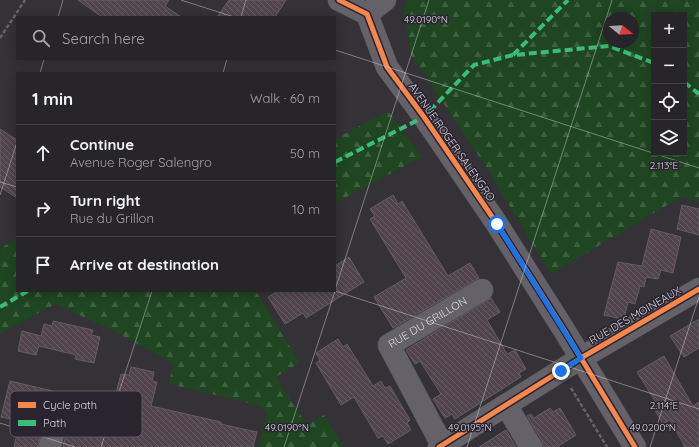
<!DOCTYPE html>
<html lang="en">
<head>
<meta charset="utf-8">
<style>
  :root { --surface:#272529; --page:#2f2d31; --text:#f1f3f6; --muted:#a4a5a8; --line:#434246 }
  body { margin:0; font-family:Quicksand,sans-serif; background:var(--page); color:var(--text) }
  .controls { position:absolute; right:12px; top:12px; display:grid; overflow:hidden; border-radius:0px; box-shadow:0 2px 10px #0003 }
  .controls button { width:36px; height:36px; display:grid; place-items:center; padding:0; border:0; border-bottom:1px solid var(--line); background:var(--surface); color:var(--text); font:20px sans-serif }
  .compass { position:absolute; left:603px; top:12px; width:36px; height:36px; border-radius:50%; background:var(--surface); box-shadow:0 2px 10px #0003; rotate:108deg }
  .stop { position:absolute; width:12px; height:12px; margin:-9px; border:3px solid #1a73e8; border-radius:50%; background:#fff }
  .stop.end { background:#1a73e8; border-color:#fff; box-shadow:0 1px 4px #0008 }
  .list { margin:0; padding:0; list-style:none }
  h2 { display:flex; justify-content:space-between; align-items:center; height:52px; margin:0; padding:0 16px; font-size:17px }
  h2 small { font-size:13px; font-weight:400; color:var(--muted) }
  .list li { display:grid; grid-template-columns:26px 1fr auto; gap:12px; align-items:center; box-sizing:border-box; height:56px; padding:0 16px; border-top:1px solid var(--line) }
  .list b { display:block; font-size:15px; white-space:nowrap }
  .list p { margin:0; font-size:13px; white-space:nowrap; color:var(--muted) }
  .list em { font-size:13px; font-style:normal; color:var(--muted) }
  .icon { flex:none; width:22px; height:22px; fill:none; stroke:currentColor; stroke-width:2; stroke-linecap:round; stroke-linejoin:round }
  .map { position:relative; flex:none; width:699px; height:447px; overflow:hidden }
  .search { position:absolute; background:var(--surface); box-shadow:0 2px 10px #0003; left:16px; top:16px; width:320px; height:44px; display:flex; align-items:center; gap:10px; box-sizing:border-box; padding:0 14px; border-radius:0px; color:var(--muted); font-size:15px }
  .panel { position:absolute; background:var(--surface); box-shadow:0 2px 10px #0003; left:16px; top:72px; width:320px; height:220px; border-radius:0px }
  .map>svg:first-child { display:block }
  .forest { fill:url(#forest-firs); fill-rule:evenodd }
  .building { fill:url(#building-back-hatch); stroke:#625e62 }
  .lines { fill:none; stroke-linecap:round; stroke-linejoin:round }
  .minor-casing { stroke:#524f55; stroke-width:23 }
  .tertiary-casing { stroke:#524f55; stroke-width:23 }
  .path { stroke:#646367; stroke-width:2.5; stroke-dasharray:4 2; stroke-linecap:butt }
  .minor { stroke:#646268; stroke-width:22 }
  .tertiary { stroke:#646268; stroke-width:22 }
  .quiet { stroke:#3abd76; stroke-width:4; stroke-dasharray:8 4; stroke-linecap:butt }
  .cycleway-casing { stroke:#292430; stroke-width:8 }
  .cycleway { stroke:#f5874c; stroke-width:5 }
  .route { stroke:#1a73e8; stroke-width:5 }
  .ticks { fill:none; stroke:#dcd9e1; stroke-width:1; stroke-opacity:0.45 }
  .labels { text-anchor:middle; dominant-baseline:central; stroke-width:3; stroke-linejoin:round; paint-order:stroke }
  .street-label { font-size:11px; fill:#dcd9e1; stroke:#292430 }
  .key { fill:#292430; stroke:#5f5a65; stroke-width:1 }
  .key-label { font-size:11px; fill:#dcd9e1 }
  .ticks-label { font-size:10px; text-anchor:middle; fill:#dcd9e1; stroke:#292430; stroke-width:3; stroke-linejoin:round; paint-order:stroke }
</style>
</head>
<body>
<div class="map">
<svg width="699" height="447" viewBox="0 0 699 447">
  <defs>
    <pattern id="forest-firs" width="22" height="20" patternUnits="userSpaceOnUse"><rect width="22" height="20" fill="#1f4521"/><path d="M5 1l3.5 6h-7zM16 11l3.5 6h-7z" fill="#3f5f41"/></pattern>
    <pattern id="building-back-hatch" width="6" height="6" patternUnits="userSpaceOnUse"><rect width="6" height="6" fill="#51444d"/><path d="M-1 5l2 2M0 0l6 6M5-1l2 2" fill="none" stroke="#695e66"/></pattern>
  </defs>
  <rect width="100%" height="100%" fill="#343137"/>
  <g class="forest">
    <path d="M407,0H699V202L681,197L551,274L484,164L411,55L404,12ZM654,15H684V153H654ZM609,18H633V42H609Z"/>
    <polygon points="388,111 422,157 335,203 335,139"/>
    <polygon points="17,237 17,291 256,291 300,363 276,377 307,425 324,415 344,447 259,447 266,414 261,406 169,384 173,363 106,327 55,304 0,334 0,249"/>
  </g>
  <g class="building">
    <polygon points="78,0 169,0 165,6 181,17 102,17"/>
    <polygon points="229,0 286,0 275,17 217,17"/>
    <polygon points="0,129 17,140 17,198 0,187"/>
    <polygon points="393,195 398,204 402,201 448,276 470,263 479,278 393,328 374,297 406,278 370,219 375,216 370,209"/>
    <polygon points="682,205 699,209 699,235 677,229"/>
    <polygon points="651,229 681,237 673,273 661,270 658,279 646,277 644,287 640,286 635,304 628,302 624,319 622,319 604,315 618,262 642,266"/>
    <polygon points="349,257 364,282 306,318 303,313 285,324 268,297 278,291 335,291 335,266"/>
    <polygon points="491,298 500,312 487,320 507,354 515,350 526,369 519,373 521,377 474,407 455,419 452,414 445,418 433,399 441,394 420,361 415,364 406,350"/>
    <polygon points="699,319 699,348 684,357 670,336"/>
    <polygon points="53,321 93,330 91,335 100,337 94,363 75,359 76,355 39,346 36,355 18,351 22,331 41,336 44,324 52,326"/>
    <polygon points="338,339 343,347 347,344 373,386 381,381 385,388 390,386 410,420 407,423 411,430 388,444 383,436 378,438 354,397 341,405 316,363 320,360 316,353"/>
    <polygon points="664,356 693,406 699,402 699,447 685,447 670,420 663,424 653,407 657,404 637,372"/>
    <polygon points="131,367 154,372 152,381 157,382 151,406 221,422 221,424 257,432 253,447 63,447 69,419 69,413 65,407 59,404 53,404 48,408 45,413 38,447 14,447 20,421 1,417 10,381 113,405 121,374 129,375"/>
    <polygon points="550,408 553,412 560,408 576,435 557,447 543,447 542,441 527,416 531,414 534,418"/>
    <polygon points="506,430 516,447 479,447"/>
  </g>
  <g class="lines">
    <g class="minor-casing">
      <g id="minor">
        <polyline points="367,14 385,0"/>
        <polyline points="506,405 531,447"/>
        <path id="s1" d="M442,445L389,345L482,290"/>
        <polyline points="50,447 57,416"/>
        <polyline points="439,447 581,358 699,289"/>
      </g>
    </g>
    <g class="tertiary-casing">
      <polyline id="tertiary" points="339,0 367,14 387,67 424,117 497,224 564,330 635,447"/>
    </g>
    <g class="path">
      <polyline points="0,38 25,0"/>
      <polyline points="571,388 607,447"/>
    </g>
    <use href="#minor" class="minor"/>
    <use href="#tertiary" class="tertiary"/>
    <g class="quiet">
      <polyline points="513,55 568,0"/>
      <polyline points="684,82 699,94"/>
      <polyline points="335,162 424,117 474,65 513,55 609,46 654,63"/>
      <polyline points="0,307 28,291"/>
    </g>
    <g class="cycleway-casing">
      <g id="cycleway">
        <polyline points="339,0 367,14 387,67 424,117 497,224 564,330 635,447"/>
        <polyline points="439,447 581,358 699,289"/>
      </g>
    </g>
    <use href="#cycleway" class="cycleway"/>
  </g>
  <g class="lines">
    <polyline class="route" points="497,224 581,358 561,371"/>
  </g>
  <path class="ticks" d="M181,0L234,17M58,17L63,0M241,17L246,0M335,50L699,168M40,73L44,59M223,73L227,59M0,182L17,187M0,195L17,142M335,290L429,0M335,291L699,409M0,423L75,447M101,447L152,291M284,447L335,291M467,447L612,0M650,447L699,297"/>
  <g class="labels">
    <g class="street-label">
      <text transform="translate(452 142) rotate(55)">AVENUE ROGER SALENGRO</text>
      <text transform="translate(635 315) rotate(-30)">RUE DES MOINEAUX</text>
      <text stroke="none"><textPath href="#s1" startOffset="158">RUE DU GRILLON</textPath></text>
    </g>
  </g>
  <rect x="10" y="391" width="132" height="46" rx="6" class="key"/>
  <rect x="18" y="402" width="18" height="6" fill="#f5874c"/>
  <rect x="18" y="420" width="18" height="6" fill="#3abd76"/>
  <g class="key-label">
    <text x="43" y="409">Cycle path</text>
    <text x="43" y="427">Path</text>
  </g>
  <g class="ticks-label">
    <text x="426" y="23">49.0190°N</text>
    <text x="664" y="169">2.113°E</text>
    <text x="664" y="409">2.114°E</text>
    <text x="287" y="431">49.0190°N</text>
    <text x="470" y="431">49.0195°N</text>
    <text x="653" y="431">49.0200°N</text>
  </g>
</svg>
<div class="controls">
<button>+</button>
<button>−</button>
<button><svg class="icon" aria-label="locate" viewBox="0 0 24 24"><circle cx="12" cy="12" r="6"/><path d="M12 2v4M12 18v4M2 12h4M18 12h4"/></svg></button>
<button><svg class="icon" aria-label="layers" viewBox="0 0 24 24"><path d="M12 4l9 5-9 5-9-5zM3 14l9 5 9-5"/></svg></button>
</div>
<svg class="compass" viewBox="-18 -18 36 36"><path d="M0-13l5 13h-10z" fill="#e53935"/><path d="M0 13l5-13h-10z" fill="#a4a5a8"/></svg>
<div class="stop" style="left:497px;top:224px"></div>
<div class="stop end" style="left:561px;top:371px"></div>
<div class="search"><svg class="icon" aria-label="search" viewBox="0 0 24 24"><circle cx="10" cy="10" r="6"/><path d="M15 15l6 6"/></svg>Search here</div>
<section class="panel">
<h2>1 min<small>Walk · 60 m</small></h2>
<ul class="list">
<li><svg class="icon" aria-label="ahead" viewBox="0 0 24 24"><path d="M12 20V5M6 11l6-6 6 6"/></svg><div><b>Continue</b><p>Avenue Roger Salengro</p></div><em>50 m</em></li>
<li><svg class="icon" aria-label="right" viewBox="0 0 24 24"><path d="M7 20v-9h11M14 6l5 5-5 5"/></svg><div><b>Turn right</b><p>Rue du Grillon</p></div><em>10 m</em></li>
<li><svg class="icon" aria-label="arrive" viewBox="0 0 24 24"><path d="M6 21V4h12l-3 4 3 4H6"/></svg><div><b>Arrive at destination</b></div></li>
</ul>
</section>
</div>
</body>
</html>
